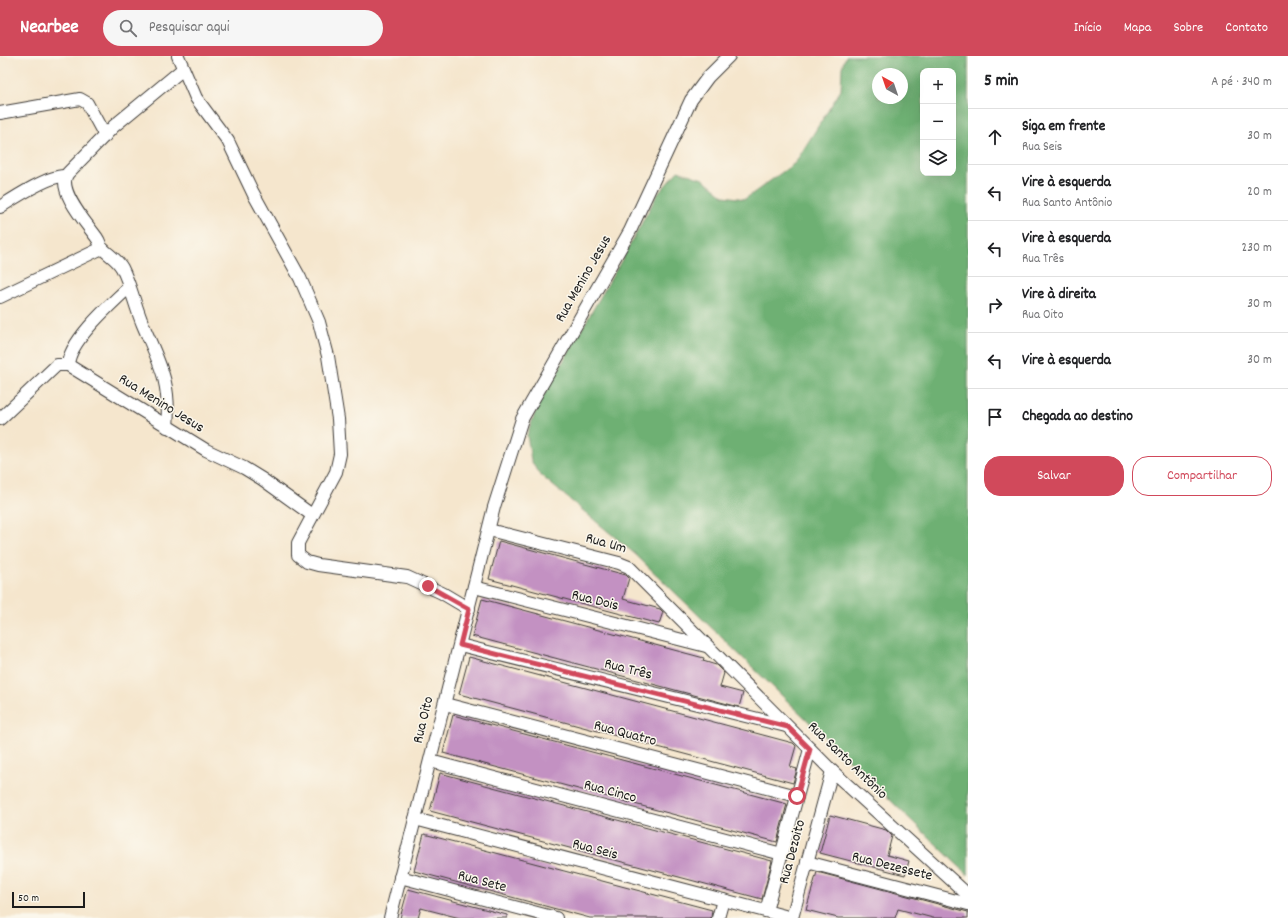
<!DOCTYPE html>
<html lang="pt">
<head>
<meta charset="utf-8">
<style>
  :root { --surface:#fff; --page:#f6f6f6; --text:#202124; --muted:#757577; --line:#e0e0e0; --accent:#d1495b }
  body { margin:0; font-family:Dekko,sans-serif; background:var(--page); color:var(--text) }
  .controls { position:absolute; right:12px; top:12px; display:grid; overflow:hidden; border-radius:8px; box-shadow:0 4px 16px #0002 }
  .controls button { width:36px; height:36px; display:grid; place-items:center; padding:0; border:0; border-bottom:1px solid var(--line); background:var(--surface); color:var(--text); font:20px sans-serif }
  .compass { position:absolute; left:872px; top:12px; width:36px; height:36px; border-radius:50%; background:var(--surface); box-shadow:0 4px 16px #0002; rotate:320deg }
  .scale { position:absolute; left:12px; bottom:10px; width:73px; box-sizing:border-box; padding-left:4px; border:2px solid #1c1c1c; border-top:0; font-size:11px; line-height:14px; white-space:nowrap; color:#1c1c1c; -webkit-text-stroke:3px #fbf7ec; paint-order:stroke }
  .stop { position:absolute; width:12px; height:12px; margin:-9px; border:3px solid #d1495b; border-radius:50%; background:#fff }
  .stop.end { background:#d1495b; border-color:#fff; box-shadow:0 1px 4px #0008 }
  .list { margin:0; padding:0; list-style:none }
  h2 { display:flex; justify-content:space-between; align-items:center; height:52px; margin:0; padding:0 16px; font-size:17px }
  h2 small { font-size:13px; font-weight:400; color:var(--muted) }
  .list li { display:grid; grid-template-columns:26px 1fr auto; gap:12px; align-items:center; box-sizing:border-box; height:56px; padding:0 16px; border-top:1px solid var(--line) }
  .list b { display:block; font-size:15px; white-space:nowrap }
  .list p { margin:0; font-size:13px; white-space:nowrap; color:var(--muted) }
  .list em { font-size:13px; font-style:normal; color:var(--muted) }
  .actions { display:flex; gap:8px; padding:12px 16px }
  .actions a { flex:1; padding:9px 0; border:1px solid var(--accent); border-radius:16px; text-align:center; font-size:14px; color:var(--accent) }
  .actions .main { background:var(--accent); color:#fff }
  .icon { flex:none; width:22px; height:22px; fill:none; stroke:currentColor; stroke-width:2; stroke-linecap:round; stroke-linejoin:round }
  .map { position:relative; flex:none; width:968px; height:862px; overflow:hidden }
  header { display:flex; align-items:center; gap:24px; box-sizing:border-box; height:56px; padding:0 20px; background:var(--accent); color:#fff }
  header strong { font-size:19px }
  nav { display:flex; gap:22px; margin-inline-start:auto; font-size:14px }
  .search { width:280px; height:36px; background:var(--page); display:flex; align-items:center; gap:10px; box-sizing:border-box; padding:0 14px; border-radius:22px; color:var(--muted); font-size:15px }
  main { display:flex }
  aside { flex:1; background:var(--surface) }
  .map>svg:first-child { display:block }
  .forest { fill:#6eb073; stroke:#456648; fill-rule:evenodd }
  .building { fill:#c391c2 }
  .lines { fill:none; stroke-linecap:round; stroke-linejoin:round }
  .minor-casing { stroke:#3d3a37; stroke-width:14 }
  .minor { stroke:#fff; stroke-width:12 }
  .route { stroke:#d1495b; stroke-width:5 }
  .labels { text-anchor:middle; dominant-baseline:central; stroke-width:3; stroke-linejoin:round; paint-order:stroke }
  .street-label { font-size:15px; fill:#1c1c1c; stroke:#fbf7ec }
</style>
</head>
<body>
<header>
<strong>Nearbee</strong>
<div class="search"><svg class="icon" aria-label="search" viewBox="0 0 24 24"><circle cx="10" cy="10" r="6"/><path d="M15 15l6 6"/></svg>Pesquisar aqui</div>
<nav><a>Início</a><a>Mapa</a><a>Sobre</a><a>Contato</a></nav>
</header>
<main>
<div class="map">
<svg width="968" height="862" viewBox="0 0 968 862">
  <rect width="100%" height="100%" fill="#fbf7ec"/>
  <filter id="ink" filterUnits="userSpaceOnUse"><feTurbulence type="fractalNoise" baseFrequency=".025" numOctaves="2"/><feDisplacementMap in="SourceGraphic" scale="8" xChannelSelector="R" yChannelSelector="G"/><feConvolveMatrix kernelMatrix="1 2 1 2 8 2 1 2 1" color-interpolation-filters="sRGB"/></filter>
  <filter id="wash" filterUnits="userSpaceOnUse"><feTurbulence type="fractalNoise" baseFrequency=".012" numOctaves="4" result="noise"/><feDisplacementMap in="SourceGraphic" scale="16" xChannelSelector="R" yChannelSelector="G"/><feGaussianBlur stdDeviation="0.9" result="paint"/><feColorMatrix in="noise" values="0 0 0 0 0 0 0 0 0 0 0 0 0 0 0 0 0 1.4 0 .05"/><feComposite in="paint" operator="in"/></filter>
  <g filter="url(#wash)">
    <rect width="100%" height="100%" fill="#f5e6cd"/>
    <path class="forest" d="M846,0H968V819L635,498L538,417L531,404L527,379L538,349L624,200L657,139L678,115L703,123L724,140L745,143L795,107L841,34L842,11ZM923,15H953V117H923ZM878,18H902V42H878Z"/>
    <g id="blocks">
      <g class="building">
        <polygon points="499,485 626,519 629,522 623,543 660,553 663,556 659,568 489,523"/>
        <polygon points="482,543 704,602 703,605 716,609 724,617 720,631 743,637 739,651 472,580"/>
        <polygon points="469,601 793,687 796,690 790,711 797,713 793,727 459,638"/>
        <polygon points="453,659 787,748 777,786 443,697"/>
        <polygon points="440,717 772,805 762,843 430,755"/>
        <polygon points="830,759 886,774 892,780 887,799 909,805 905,819 820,797"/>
        <polygon points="424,778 712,854 711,862 590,862 414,815"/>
        <polygon points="817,816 968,856 968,862 933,862 898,853 895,862 838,862 806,854"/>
        <polygon points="408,833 507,859 507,862 460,862 421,852 418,862 400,862"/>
      </g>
    </g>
  </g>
  <g filter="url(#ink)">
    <use href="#blocks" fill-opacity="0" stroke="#3d3a37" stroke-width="1"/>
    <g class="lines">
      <g class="minor-casing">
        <g id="minor">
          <polyline points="178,0 196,42 228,85 253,137 300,222 319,266 328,300 338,363 340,398 336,416 298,487 298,499 307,506 318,509 407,521 442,537 469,553"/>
          <polyline points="0,57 80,43 87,47 105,80"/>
          <path d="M0,151C14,142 49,119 65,120"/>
          <polyline points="0,241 102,192"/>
          <path d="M68,309C69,285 111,248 129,231"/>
          <polyline points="0,363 57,309 68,309 206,394 244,412 262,423 312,459"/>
          <path d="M167,371C171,326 160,309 143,269C135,250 131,230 122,212C117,203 110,200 103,193C100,191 100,186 97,182C88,169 55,133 68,117L114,70L183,13"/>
          <polyline points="489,474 619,507 629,511 832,715 968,839"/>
          <polyline points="474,531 706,590"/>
          <polyline points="460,589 786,670"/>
          <polyline points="445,648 797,740"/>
          <polyline points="430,705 782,798"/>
          <polyline points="415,763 792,862"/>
          <polyline points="807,806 968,848"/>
          <polyline points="400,821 556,862"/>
          <polyline points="766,855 810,693"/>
          <polyline points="390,862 494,451 522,363 630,175 691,44 708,21 729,0"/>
          <polyline points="718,862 723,844"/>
          <polyline points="792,862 832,715"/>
        </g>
      </g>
      <use href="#minor" class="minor"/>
    </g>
  </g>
  <g class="lines" filter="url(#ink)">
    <polyline class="route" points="428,530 469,553 460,589 788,671 810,693 797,740"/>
  </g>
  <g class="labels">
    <g class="street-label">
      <text transform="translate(584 223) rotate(-60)">Rua Menino Jesus</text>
      <text transform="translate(161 348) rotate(32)">Rua Menino Jesus</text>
      <text transform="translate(606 488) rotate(16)">Rua Um</text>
      <text transform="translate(595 545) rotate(14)">Rua Dois</text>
      <text transform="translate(628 614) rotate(14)">Rua Três</text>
      <text transform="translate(424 664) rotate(-76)">Rua Oito</text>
      <text transform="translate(625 678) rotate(15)">Rua Quatro</text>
      <text transform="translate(847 705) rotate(44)">Rua Santo Antônio</text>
      <text transform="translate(610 736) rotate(15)">Rua Cinco</text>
      <text transform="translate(595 794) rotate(15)">Rua Seis</text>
      <text transform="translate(793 796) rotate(-75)">Rua Dezoito</text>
      <text transform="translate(892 811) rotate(14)">Rua Dezessete</text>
      <text transform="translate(482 826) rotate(15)">Rua Sete</text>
    </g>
  </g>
</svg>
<div class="controls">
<button>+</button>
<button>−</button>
<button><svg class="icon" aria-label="layers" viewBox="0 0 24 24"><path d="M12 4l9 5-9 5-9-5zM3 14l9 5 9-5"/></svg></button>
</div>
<svg class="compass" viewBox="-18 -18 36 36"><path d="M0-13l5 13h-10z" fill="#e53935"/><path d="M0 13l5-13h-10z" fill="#757577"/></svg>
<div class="scale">50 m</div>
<div class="stop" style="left:797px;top:740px"></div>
<div class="stop end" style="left:428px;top:530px"></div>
</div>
<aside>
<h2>5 min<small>A pé · 340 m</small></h2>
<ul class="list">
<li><svg class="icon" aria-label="ahead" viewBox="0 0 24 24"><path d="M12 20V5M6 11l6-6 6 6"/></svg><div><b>Siga em frente</b><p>Rua Seis</p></div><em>30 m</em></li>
<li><svg class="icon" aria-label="left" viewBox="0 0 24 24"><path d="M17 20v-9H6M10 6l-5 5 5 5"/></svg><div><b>Vire à esquerda</b><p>Rua Santo Antônio</p></div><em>20 m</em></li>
<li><svg class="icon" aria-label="left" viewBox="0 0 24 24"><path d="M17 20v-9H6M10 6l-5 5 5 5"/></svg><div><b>Vire à esquerda</b><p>Rua Três</p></div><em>230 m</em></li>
<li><svg class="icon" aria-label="right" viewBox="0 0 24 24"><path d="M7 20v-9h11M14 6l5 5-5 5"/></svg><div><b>Vire à direita</b><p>Rua Oito</p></div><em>30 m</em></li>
<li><svg class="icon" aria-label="left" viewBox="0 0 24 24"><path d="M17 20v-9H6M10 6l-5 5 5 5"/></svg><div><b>Vire à esquerda</b></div><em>30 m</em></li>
<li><svg class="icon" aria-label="arrive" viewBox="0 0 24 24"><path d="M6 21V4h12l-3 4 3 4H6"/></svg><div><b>Chegada ao destino</b></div></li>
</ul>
<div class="actions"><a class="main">Salvar</a><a>Compartilhar</a></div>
</aside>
</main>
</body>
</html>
